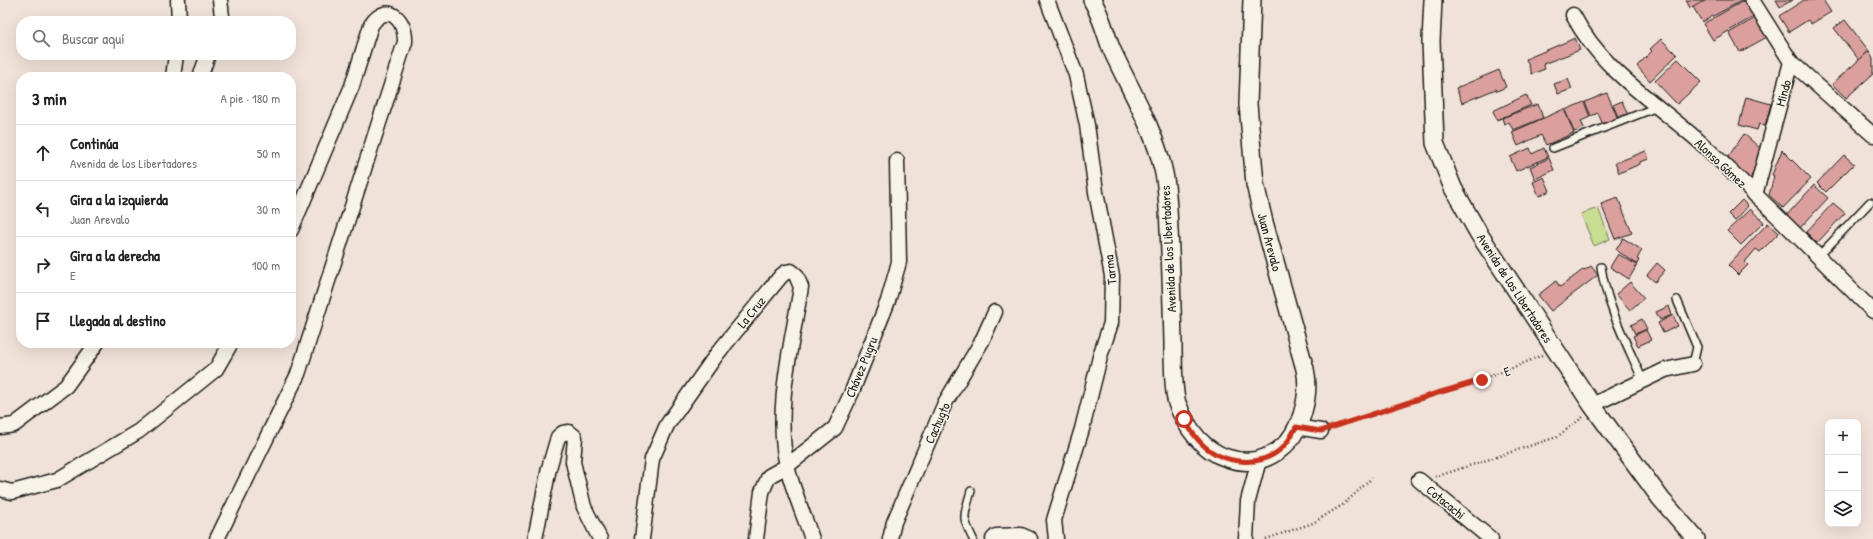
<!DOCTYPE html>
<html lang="es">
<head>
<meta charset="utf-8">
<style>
  :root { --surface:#fff; --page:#f6f6f6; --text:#202124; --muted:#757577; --line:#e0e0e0 }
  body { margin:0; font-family:"Patrick Hand",sans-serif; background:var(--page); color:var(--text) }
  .controls { position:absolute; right:12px; bottom:12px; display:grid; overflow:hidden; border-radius:8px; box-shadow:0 4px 16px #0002 }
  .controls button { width:36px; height:36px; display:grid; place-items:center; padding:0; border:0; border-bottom:1px solid var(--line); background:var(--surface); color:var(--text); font:20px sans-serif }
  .stop { position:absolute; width:12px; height:12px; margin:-9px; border:3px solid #c8321e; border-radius:50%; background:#fff }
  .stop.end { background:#c8321e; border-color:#fff; box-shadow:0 1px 4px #0008 }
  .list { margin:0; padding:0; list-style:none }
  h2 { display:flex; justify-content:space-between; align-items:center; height:52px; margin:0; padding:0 16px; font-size:17px }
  h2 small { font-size:13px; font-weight:400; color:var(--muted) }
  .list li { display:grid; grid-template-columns:26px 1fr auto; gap:12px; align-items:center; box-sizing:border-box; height:56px; padding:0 16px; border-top:1px solid var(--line) }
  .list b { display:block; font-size:15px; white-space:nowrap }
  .list p { margin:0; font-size:13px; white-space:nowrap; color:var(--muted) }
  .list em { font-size:13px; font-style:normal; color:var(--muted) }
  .icon { flex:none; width:22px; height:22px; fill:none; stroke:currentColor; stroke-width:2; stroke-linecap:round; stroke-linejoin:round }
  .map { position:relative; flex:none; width:1873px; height:539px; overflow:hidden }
  .search { position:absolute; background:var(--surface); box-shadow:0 4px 16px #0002; left:16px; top:16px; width:280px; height:44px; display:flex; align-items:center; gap:10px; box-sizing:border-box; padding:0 14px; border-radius:16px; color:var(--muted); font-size:15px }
  .panel { position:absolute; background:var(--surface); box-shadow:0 4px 16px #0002; left:16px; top:72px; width:280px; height:276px; border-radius:16px }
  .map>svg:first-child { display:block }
  .green { fill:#c7dd92; stroke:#727c57 }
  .building { fill:#dba09d; stroke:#1c1c1c }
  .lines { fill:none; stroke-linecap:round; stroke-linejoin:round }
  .service-casing { stroke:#1c1c1c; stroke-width:10 }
  .minor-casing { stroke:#1c1c1c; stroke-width:17 }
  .tertiary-casing { stroke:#1c1c1c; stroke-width:20 }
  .path { stroke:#1c1c1c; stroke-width:2.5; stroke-dasharray:1 3; stroke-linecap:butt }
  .service { stroke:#f7f3e8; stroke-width:7 }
  .minor { stroke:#f7f3e8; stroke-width:14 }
  .tertiary { stroke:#f7f3e8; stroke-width:17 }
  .route { stroke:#c8321e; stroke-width:5 }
  .labels { text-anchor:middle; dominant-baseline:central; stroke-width:3; stroke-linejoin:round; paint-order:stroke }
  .street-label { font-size:13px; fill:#1c1c1c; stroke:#f7f3e8 }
</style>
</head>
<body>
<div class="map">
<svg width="1873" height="539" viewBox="0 0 1873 539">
  <rect width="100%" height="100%" fill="#f1e2d9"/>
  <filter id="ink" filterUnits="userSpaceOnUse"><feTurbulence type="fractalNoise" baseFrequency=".025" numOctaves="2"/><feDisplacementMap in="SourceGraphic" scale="8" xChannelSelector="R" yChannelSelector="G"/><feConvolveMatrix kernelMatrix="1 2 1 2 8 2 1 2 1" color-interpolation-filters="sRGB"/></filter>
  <g filter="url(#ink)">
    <polygon class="green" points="1598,208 1610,239 1594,246 1581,214"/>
    <g class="building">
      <polygon points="1686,0 1704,0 1690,8"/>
      <polygon points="1707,0 1743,0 1702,22 1693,7"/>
      <polygon points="1745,0 1755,16 1713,40 1703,24"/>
      <polygon points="1776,0 1793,0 1780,7"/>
      <polygon points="1804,0 1823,0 1831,12 1811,24 1808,20 1789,32 1779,16"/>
      <polygon points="1757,17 1767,37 1740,52 1729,33"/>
      <polygon points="1845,20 1869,51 1859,60 1834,28"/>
      <polygon points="1575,38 1580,50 1543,64 1545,69 1532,74 1526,59"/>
      <polygon points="1661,39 1677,55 1650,81 1637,66 1652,51 1650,49"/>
      <polygon points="1869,51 1873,59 1873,74 1846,98 1832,84"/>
      <polygon points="1678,59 1701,82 1677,104 1655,81"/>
      <polygon points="1499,70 1506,87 1497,91 1496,89 1462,103 1456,88"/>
      <polygon points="1568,79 1572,89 1558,94 1554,84"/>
      <polygon points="1607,93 1618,119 1603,125 1598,113 1591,116 1585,102"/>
      <polygon points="1526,95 1531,105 1497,120 1493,111"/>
      <polygon points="1746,97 1771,104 1765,126 1759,124 1757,130 1739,125"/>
      <polygon points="1622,101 1628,115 1619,119 1613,105"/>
      <polygon points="1584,102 1590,117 1581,121 1584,128 1574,132 1565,110"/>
      <polygon points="1538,104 1543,118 1513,130 1509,122 1504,124 1502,118"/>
      <polygon points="1564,109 1574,133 1546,145 1541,135 1518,146 1512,132"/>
      <polygon points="1744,134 1761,149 1751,178 1749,179 1728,157"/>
      <polygon points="1530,148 1532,154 1544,148 1548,157 1516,171 1510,157"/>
      <polygon points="1782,150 1811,179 1783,208 1769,195 1774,176 1772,175"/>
      <polygon points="1646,151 1649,159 1640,162 1640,164 1619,173 1615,163"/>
      <polygon points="1844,155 1854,164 1826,192 1817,183"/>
      <polygon points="1549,158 1554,170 1535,179 1530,167"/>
      <polygon points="1544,177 1550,191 1539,196 1533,182"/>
      <polygon points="1814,185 1828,198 1800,228 1786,216"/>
      <polygon points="1618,198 1632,233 1615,239 1601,204"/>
      <polygon points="1742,200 1748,206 1735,221 1728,214"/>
      <polygon points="1833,203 1845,213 1817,243 1806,232"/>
      <polygon points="1750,209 1764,222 1741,245 1727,231"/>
      <polygon points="1768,223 1779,233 1760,252 1756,249 1745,262 1748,265 1738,275 1728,265"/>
      <polygon points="1623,238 1642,250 1637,259 1639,260 1637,264 1616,250"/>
      <polygon points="1618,254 1637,265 1629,279 1610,267"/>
      <polygon points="1657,263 1665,270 1655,282 1647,275"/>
      <polygon points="1591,266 1598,275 1551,311 1538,295 1556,281 1560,287 1584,269 1585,270"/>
      <polygon points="1630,282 1644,298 1630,310 1616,294"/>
      <polygon points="1669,306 1672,315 1660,320 1656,312"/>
      <polygon points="1673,315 1678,326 1663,333 1658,323"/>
      <polygon points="1642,319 1647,329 1635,334 1631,325"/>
      <polygon points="1646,330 1651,340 1638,346 1633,336"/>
    </g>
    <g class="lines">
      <g class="service-casing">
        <g id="service">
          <polyline points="1553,148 1657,107"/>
          <polyline points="1818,257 1870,202"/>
          <path d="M1601,267C1607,307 1627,344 1643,381"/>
          <polyline points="1677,300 1697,347 1693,364"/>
          <path d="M971,491C964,517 961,515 973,539"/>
        </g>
      </g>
      <g class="minor-casing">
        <g id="minor">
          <polyline points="178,0 179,21"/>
          <polyline points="220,0 222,16 220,21"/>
          <polyline points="1047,0 1076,75 1087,125 1096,192 1112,276 1111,323 1101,353 1082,429 1054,520 1056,539"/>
          <polyline points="1752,0 1791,62 1755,195"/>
          <path d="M1573,15C1602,71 1655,102 1701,143C1760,197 1816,255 1873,311"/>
          <polyline points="1791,62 1873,135"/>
          <polyline points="173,77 176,55"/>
          <polyline points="200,77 208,55"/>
          <polyline points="1592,405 1665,370 1693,364"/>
          <polyline points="0,427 14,425 66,386 97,343"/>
          <polyline points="1296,427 1321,431"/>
          <polyline points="1419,480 1491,539"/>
          <polyline points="0,489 12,492 57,480 139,431 216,369 231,343"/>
          <path d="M217,539L298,374L405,42C406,19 387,1 371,25L352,86L291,230"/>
          <polyline points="535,539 549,468 558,437 563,433 569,432 575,437 573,462 584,507 600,539"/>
          <path d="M642,539L652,459L667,425L717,354L781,276L786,272L791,271L796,275L801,287C792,344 774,410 787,466C793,491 804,515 812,539"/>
          <polyline points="756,539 762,492 769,476 787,466 835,428 851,394 888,301 899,262 897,161"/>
          <polyline points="890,539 894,522 945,403 982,341 995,312"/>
          <polyline points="993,539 996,536 1021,535 1030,539"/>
          <polyline points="1246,539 1248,501 1259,460"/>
        </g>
      </g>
      <g class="tertiary-casing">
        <g id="tertiary">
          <path d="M1092,0C1101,15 1105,32 1111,48C1129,88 1153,126 1163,169C1168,188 1168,210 1169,230C1171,267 1172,305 1173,342C1173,356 1173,391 1177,403C1186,427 1202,450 1227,458C1245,464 1263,462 1279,450C1301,434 1311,395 1305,369L1264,222L1255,184L1248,104L1252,0"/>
          <polyline points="1433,0 1431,41 1435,143 1453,188 1479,234 1592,405 1661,499 1696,539"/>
        </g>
      </g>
      <g class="path">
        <path d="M1333,427C1403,403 1475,386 1542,355"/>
        <polyline points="1435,477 1557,437 1583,417"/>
        <polyline points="1266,539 1313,523 1344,504 1372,478"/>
      </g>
      <use href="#service" class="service"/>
      <use href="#minor" class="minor"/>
      <use href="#tertiary" class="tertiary"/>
    </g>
  </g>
  <g class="lines" filter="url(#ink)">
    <path class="route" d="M1184,419C1189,428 1195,437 1202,444C1223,464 1261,469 1283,447C1289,442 1292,434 1296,427L1321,431L1434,394L1482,380"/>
  </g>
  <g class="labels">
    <g class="street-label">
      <text transform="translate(1783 93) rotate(-75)">Mindo</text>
      <text transform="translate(1721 163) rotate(43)">Alonso Gómez</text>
      <text transform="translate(1270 242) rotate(75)">Juan Arevalo</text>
      <text transform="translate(1168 249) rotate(-93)">Avenida de los Libertadores</text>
      <text transform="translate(1110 270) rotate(-97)">Tarma</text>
      <text transform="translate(1515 288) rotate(57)">Avenida de los Libertadores</text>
      <text transform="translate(751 312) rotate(-51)">La Cruz</text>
      <text transform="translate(861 367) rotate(-68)">Chávez Pugru</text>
      <text transform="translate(1507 371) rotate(-21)">E</text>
      <text transform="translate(937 423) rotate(-66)">Cachugto</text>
      <text transform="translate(1446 502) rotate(39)">Cotacachi</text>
    </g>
  </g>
</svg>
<div class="controls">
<button>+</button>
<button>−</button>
<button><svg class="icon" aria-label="layers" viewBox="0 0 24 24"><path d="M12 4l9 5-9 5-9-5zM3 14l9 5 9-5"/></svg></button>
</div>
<div class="stop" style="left:1184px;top:419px"></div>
<div class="stop end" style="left:1482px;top:380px"></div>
<div class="search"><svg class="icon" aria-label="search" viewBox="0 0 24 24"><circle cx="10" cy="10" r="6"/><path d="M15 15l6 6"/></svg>Buscar aquí</div>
<section class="panel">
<h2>3 min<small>A pie · 180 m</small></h2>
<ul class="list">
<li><svg class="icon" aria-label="ahead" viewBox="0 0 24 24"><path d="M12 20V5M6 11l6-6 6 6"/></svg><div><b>Continúa</b><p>Avenida de los Libertadores</p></div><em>50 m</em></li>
<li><svg class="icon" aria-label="left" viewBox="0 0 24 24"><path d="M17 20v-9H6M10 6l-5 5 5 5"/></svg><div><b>Gira a la izquierda</b><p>Juan Arevalo</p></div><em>30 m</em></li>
<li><svg class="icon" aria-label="right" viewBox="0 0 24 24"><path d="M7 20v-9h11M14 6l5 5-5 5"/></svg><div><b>Gira a la derecha</b><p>E</p></div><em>100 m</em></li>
<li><svg class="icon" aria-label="arrive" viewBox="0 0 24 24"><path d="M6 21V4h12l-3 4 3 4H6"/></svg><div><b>Llegada al destino</b></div></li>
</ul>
</section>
</div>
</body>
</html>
